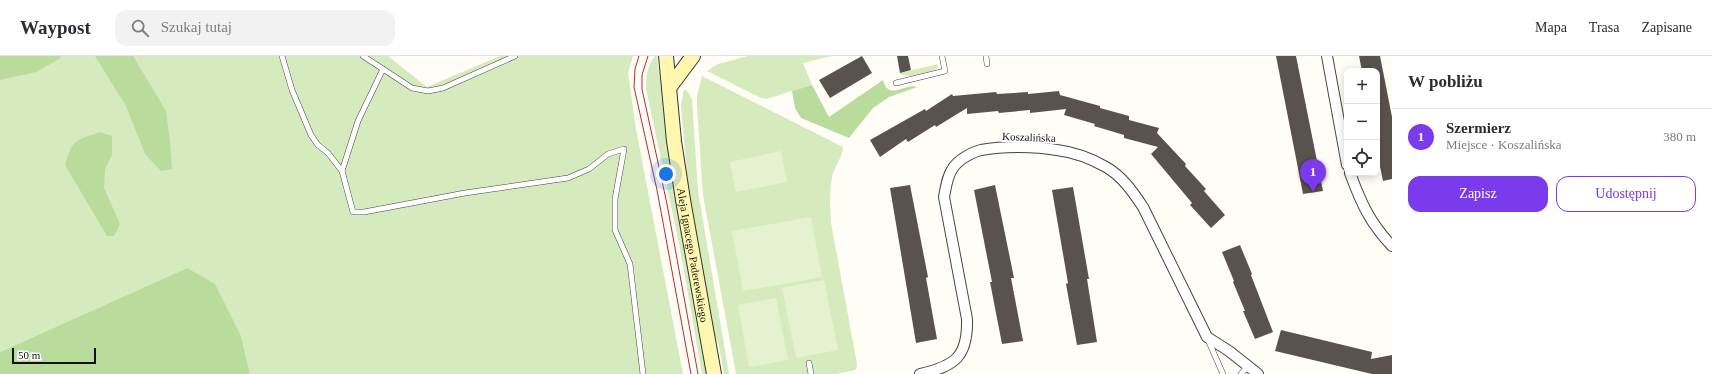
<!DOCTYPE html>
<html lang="pl">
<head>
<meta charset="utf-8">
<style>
  :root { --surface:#fff; --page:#f2f2f3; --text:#2b2b33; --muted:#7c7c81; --line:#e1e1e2; --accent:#7c3aed }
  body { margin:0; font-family:Georgia,serif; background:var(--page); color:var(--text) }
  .controls { position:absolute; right:12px; top:12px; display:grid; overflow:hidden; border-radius:8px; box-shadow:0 2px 10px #0003 }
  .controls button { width:36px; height:36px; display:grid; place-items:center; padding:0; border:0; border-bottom:1px solid var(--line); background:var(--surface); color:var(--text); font:20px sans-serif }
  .scale { position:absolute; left:12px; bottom:10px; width:84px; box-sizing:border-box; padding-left:4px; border:2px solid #111; border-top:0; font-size:11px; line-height:14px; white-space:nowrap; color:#111; -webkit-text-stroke:3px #fff; paint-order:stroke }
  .you { position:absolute; left:666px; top:118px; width:14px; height:14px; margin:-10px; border:3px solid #fff; border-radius:50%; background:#1a73e8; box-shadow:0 0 0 6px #1a73e833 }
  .badge { display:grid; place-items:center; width:26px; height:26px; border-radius:50%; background:var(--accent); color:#fff; font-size:13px; font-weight:700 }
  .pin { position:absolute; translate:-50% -33px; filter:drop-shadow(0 1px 2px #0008) }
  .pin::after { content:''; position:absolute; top:21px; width:14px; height:12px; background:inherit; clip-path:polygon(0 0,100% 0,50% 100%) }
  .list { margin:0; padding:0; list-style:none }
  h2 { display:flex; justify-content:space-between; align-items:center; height:52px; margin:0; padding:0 16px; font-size:17px }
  h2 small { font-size:13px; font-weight:400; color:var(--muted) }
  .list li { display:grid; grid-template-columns:26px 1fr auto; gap:12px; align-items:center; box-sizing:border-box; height:56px; padding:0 16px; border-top:1px solid var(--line) }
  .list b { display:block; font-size:15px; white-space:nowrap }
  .list p { margin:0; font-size:13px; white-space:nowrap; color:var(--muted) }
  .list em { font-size:13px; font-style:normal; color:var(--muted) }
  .actions { display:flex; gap:8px; padding:12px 16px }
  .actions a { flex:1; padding:9px 0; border:1px solid var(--accent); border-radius:12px; text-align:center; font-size:14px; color:var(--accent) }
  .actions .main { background:var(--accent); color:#fff }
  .icon { flex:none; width:22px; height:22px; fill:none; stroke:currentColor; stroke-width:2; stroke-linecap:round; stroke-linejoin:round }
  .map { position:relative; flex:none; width:1392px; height:318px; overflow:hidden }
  header { display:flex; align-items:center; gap:24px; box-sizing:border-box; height:56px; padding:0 20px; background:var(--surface); border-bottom:1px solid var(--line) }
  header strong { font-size:19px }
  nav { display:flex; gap:22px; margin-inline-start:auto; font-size:14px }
  .search { width:280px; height:36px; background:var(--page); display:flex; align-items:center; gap:10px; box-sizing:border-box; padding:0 14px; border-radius:12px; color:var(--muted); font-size:15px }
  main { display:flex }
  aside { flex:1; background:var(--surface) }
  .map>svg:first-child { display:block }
  .green { fill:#d5ebbd }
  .forest { fill:#b9dc9c }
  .pitch { fill:#e6f2cf }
  .building { fill:#5a524d }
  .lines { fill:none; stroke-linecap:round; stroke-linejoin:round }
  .lane-casing { stroke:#444; stroke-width:6 }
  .street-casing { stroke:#444; stroke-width:12 }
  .secondary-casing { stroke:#333; stroke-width:16 }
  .lane { stroke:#fff; stroke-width:5 }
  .street { stroke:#fff; stroke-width:10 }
  .secondary { stroke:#fff6b0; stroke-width:14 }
  .tram { stroke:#c4262e; stroke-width:1 }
  .labels { text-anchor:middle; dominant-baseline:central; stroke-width:4; stroke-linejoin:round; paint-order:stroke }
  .street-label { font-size:11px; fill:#111; stroke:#fff }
</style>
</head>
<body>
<header>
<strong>Waypost</strong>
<div class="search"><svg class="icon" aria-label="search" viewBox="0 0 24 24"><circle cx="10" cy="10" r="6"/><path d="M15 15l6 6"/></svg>Szukaj tutaj</div>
<nav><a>Mapa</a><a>Trasa</a><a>Zapisane</a></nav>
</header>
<main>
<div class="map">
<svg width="1392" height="318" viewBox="0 0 1392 318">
  <rect width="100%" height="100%" fill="#fffdf5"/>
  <g class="green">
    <polygon points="0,0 388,0 427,31 500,0 633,0 628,17 636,73 683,318 250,318 241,280 187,212 0,296"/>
    <path d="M655,0H657L668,87L707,318H702L679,187L646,33C646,20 647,10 655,0Z"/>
    <polygon points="748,0 832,0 803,7 812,29 766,43 761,42 707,15 718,8"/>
    <polygon points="938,8 937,13 935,14 911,20 902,19 900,17"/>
    <path d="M702,20L843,91C843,99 836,109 833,117C829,133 830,151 831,167L857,308V311L855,314L836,318H814L811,304L806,306L808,318H736L703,139L697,51V40Z"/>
    <polygon points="684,33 688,36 692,43 698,135 729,318 724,318 719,290 711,269 690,152 681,50"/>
  </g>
  <g class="forest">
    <polygon points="0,0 60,0 61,2 36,16 0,24"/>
    <polygon points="95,0 133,0 166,55 170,86 172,113 161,115 145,98 126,50"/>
    <path d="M883,24C889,46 905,26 917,31L889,41L873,52L849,82L801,62L795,52L792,35L812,29L829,61Z"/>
    <path d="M100,76L112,80V99L105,113L104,132L120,168L114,180H107L65,109C73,82 75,85 100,76Z"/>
    <polygon points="187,212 215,228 241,280 250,318 0,318 0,296"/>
  </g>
  <g class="pitch">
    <polygon points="781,95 787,126 736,136 730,106"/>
    <polygon points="811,161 822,221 743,235 732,175"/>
    <polygon points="824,224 838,294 796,302 782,232"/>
    <polygon points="776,242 788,304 749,311 738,249"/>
  </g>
  <g class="building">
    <polygon points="862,0 872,17 830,42 819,24"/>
    <polygon points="897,0 908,0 911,14 900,17"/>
    <polygon points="1276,0 1296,0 1323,135 1303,138"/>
    <polygon points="1359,0 1380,0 1392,61 1392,123 1383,125 1377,95 1377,15 1362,15"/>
    <polygon points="1059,35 1060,39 1100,50 1100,52 1129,60 1129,64 1159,72 1157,77 1186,108 1185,110 1206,133 1204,135 1225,159 1211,172 1190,149 1192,147 1151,98 1158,91 1124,82 1124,79 1094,70 1095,68 1064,59 1066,53 1030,57 1030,54 999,57 998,55 967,58 967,52 936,71 935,69 908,86 906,83 880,101 870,84 925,53 926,55 952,38 953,40 996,36 997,38 1028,36 1028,38"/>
    <polygon points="910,129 928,221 926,222 937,283 916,287 890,132"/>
    <polygon points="995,129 1014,222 1011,222 1023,285 1002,288 990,226 992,226 974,134"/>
    <polygon points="1073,131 1089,223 1087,223 1097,286 1077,289 1066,228 1068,227 1052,134"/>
    <polygon points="1240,189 1252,218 1251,219 1273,276 1255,283 1243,255 1245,255 1233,226 1234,225 1222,196"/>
    <polygon points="1281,274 1372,296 1371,303 1392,299 1392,318 1372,318 1275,295"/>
  </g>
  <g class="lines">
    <g class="lane-casing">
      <g id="lane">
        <polyline points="282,0 292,34 311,79 318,89 328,97 342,115 353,156 364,156 465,137 568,122 589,113 608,98 624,93 615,143 615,174 630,208 643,318"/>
        <polyline points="363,0 412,32 428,35 443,32 515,0"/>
        <polyline points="986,0 987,8"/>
        <polyline points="896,27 945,15 942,0"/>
        <polyline points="342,115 358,65 383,13"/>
        <polyline points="1208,284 1223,318"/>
        <polyline points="809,307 811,318"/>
        <polyline points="1241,318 1248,310"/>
      </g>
    </g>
    <g class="street-casing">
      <g id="street">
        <polyline points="1327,0 1347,109"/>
        <path d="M1350,117C1361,147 1370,167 1392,190"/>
        <path d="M920,318C955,310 968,301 967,263L944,141C946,131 947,120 953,112C958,104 972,96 981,94C1003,90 1035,90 1057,94C1073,96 1092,103 1106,111C1122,120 1133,136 1143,151L1207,281L1229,295L1258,318"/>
      </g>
    </g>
    <g class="secondary-casing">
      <g id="secondary">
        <path id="s1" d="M666,0L674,85L683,144L714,318"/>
        <polyline points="669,32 693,0"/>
      </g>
    </g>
    <use href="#lane" class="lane"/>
    <use href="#street" class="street"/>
    <use href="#secondary" class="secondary"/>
    <g class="tram">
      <polyline points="639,0 635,13 634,31 657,134 691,318"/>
      <polyline points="648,0 642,19 642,33 667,148 698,318"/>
    </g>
  </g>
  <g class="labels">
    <g class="street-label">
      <text transform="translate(1029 81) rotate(2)">Koszalińska</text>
      <text stroke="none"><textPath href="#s1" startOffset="201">Aleja Ignacego Paderewskiego</textPath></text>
    </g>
  </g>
</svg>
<div class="controls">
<button>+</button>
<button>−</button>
<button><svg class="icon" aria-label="locate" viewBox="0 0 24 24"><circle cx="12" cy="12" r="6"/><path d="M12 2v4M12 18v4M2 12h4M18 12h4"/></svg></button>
</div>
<div class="scale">50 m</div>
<div class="you"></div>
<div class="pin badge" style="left:1313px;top:136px">1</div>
</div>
<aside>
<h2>W pobliżu<small></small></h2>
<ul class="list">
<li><span class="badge">1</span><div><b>Szermierz</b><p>Miejsce · Koszalińska</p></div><em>380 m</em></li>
</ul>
<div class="actions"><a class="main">Zapisz</a><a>Udostępnij</a></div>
</aside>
</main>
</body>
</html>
